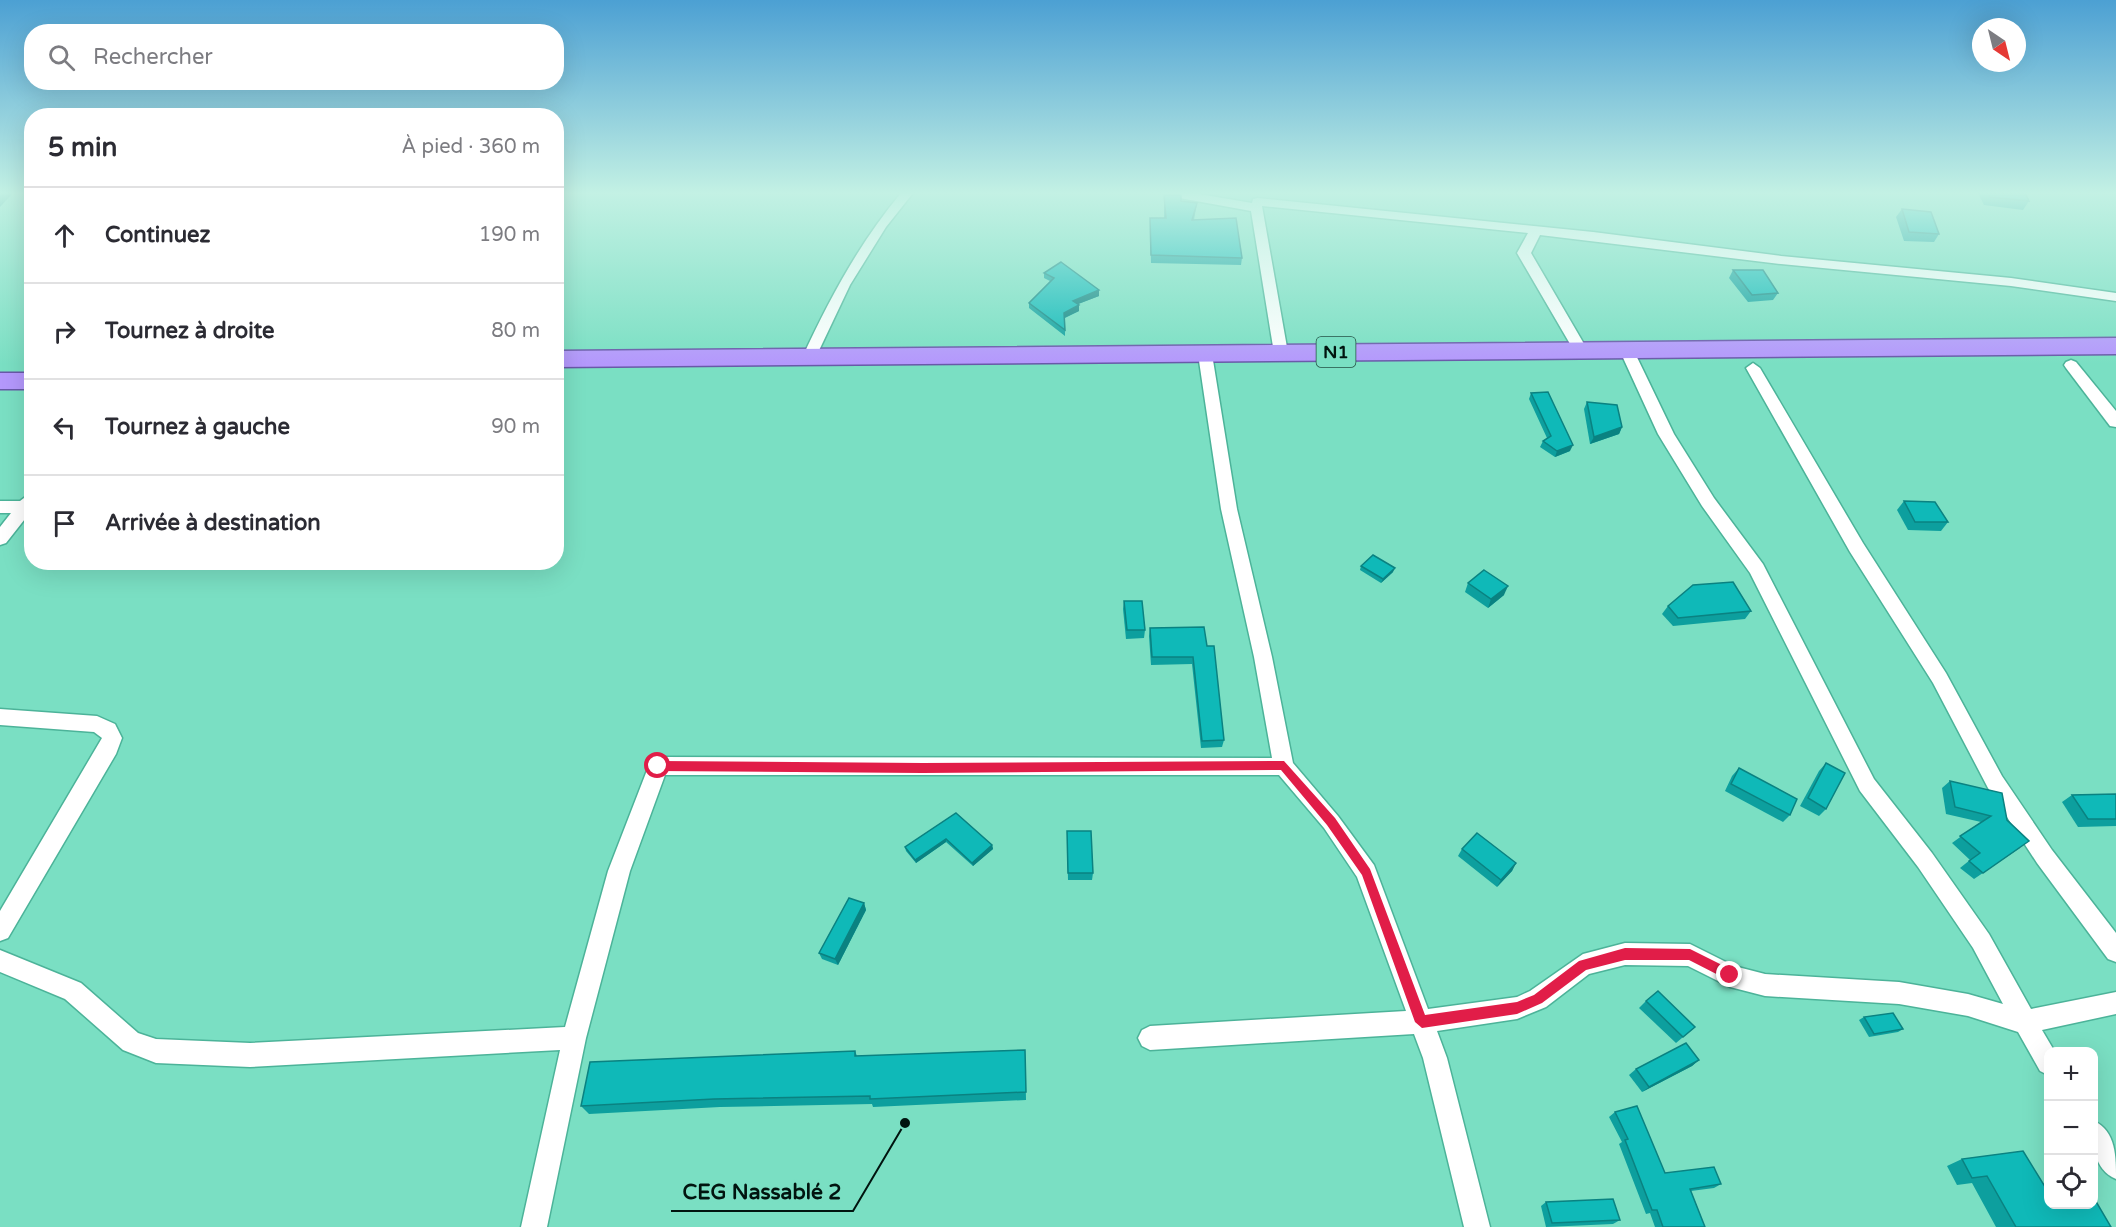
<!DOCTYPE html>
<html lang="fr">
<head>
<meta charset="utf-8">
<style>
  :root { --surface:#fff; --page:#f7f7f7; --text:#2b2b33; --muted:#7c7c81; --line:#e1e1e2 }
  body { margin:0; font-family:"Varela Round",sans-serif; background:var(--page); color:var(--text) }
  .controls { position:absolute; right:18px; bottom:18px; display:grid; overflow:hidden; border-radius:12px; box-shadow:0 6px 24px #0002 }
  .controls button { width:54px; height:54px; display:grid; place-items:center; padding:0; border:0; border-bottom:2px solid var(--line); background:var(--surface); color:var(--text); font:30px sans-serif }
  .compass { position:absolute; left:1972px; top:18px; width:54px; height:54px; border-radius:50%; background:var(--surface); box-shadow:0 6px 24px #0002; rotate:145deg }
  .stop { position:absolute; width:18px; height:18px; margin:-14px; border:4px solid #e11d48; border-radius:50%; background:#fff }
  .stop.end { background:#e11d48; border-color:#fff; box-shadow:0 2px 6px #0008 }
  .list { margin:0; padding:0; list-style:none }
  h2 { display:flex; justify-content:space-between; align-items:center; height:78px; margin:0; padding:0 24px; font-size:26px }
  h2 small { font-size:20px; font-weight:400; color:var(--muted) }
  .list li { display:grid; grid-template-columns:39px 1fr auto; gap:18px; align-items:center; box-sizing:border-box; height:96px; padding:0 24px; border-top:2px solid var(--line) }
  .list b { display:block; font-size:22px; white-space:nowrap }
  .list em { font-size:20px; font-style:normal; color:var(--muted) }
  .icon { flex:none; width:33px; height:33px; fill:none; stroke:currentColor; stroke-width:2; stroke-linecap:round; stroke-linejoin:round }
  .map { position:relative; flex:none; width:2116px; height:1227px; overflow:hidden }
  .search { position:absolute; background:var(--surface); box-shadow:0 6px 24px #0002; left:24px; top:24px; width:540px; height:66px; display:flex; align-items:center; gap:15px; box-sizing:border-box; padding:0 21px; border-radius:24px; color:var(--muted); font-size:22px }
  .panel { position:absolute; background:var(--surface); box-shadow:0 6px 24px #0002; left:24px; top:108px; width:540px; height:462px; border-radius:24px }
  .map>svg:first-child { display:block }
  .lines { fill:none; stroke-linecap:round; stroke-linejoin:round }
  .minor-casing { stroke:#4cb399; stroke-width:3 }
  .trunk-casing { stroke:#6959a8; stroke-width:3 }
  .minor { fill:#fff; fill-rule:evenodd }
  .trunk { fill:#b498fc; fill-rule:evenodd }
  .wall { fill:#0d9f9e }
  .shaded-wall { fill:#0a8281 }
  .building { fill:#0fb9b8; stroke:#0a8281; stroke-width:1.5 }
  .route { fill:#e11d48 }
  .labels { text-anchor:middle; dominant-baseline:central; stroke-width:6; stroke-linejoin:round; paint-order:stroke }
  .shield { fill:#7adfc3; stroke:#255145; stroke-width:1.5 }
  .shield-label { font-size:18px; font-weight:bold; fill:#01140f }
  .leader { fill:none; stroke:#01140f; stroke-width:2 }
  .callout-dot { fill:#01140f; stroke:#7adfc3; stroke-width:2 }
  .callout-label { font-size:21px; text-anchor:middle; font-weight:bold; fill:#01140f; stroke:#7adfc3; stroke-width:6; stroke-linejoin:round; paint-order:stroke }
</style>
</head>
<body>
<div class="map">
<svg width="2116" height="1227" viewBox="0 0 2116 1227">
  <rect width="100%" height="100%" fill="#7adfc3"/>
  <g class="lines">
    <g class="minor-casing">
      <g id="minor">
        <path d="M901,193H913L886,227L850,285L814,361H804L802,358C830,298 858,245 901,193Z"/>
        <polygon points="1168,193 1193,193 1252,203 1253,199 1258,198 1593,232 1781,256 2011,278 2116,293 2116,301 2011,286 1781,264 1540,235 1531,253 1587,349 1580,354 1573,349 1517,253 1528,233 1262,206 1288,353 1281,358 1274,353 1251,211 1174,197"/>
        <polygon points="1626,344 1633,349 1674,434 1714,498 1763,564 1874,779 1932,853 1989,934 2031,1009 2116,992 2116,1014 2042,1030 2055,1052 2048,1052 2048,1075 2040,1071 2018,1032 1968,1016 1899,1004 1765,996 1730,987 1688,966 1625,965 1589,974 1546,1007 1517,1019 1437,1031 1447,1058 1490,1227 1464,1227 1423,1058 1414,1034 1150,1050 1142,1046 1138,1038 1142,1030 1150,1026 1406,1011 1357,877 1324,828 1279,775 665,775 630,871 586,1038 547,1227 521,1227 560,1050 250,1067 156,1063 123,1050 65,999 0,972 0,950 81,983 138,1033 156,1039 250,1043 565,1027 608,871 651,760 658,757 1272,758 1254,657 1221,509 1198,354 1205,349 1212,354 1237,509 1272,657 1293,763 1338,816 1374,865 1428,1009 1517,997 1530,991 1583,954 1625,943 1690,944 1734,966 1765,974 1899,982 1968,994 2003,1004 1973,948 1918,867 1860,791 1750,573 1702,506 1658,434 1619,349"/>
        <polygon points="2071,360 2076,362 2116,411 2116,427 2110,426 2066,368 2064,365 2066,362"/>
        <polygon points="1753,363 1760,368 1863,543 1946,673 2002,776 2052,850 2116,933 2116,962 2108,959 2037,863 1988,788 1933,683 1850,552 1746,368"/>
        <polygon points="32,492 32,510 6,543 0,545 0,527 11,513 0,513 0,501 20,501"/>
        <polygon points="0,709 97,716 115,724 122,738 116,754 8,938 0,941 0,911 102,738 94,732 0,725"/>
        <path d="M2094,1121C2116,1131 2116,1157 2116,1179C2093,1170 2092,1142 2094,1121Z"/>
      </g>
    </g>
    <g class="trunk-casing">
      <g id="trunk">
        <polygon points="2116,338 2116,354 556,367 556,351"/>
        <rect x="0" y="373" width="32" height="16"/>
      </g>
    </g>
    <use href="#minor" class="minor"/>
    <use href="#trunk" class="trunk"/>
  </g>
  <g class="wall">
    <polygon points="1978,193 2025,193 2029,201 2023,210 1984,205"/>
    <polygon points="1164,195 1181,201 1197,203 1194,220 1242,258 1241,265 1151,263 1150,218 1164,218"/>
    <polygon points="1902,209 1939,234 1934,242 1904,241 1896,217"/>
    <polygon points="1733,270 1778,293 1773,300 1748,302 1729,278"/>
    <polygon points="1044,273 1099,290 1099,296 1078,304 1079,305 1079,311 1065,318 1065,336 1029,308 1029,303 1050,281 1044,278"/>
    <polygon points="1531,393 1570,451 1555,457 1540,447 1543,441 1547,438 1529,399"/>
    <polygon points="1587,402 1622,427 1619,434 1590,444 1584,409"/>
    <polygon points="1904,501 1948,522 1941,531 1908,530 1897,510"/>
    <polygon points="1361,566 1393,572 1381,583 1360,570"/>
    <polygon points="1468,583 1504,595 1488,608 1465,592"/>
    <polygon points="1124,601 1145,630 1144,638 1126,639 1123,609"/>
    <polygon points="1668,606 1751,611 1745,619 1673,626 1662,614"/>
    <polygon points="1150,628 1207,646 1224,740 1222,747 1201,748 1192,664 1151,665 1149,636"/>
    <polygon points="1826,763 1826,809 1819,816 1800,806 1819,771"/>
    <polygon points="1739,768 1790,815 1783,822 1725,791 1732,776"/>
    <polygon points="1950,781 2007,820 2020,848 1974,879 1960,868 1970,860 1952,843 1981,822 1946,814 1942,788"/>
    <polygon points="2116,794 2116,826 2078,827 2062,802 2072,795"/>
    <polygon points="956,813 992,845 993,849 973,866 946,842 916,863 906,851 905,847"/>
    <polygon points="1067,831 1093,873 1092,880 1068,880"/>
    <polygon points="1462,849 1516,863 1512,871 1497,887 1458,856"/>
    <polygon points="864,903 866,910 838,965 822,959 819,953"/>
    <polygon points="1646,1001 1695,1027 1676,1043 1639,1008"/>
    <polygon points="1864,1017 1903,1029 1898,1032 1869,1037 1859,1020"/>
    <polygon points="1025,1050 1026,1100 873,1107 872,1104 720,1107 589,1114 581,1106 855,1051 857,1056"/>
    <polygon points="1699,1060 1692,1066 1642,1092 1629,1075 1636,1069"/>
    <polygon points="1615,1112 1665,1173 1721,1184 1714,1188 1691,1191 1705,1227 1655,1227 1650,1213 1646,1214 1619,1144 1622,1142 1609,1117"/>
    <polygon points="1962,1159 2047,1190 2111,1227 1996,1227 1972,1183 1957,1185 1947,1166"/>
    <polygon points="1546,1202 1620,1220 1613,1224 1546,1227 1541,1206"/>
  </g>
  <g class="shaded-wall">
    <polygon points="0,193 13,193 0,207"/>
    <polygon points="1099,290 1099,296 1073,306 1073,301"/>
    <polygon points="1079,305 1079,311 1064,318 1064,313"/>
    <polygon points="1622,427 1619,434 1590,444 1594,437"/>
    <polygon points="1573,445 1570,451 1555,457 1557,451"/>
    <polygon points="1395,568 1393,572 1381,583 1383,579"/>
    <polygon points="1508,586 1504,595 1488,608 1491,599"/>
    <polygon points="946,839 946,842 916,863 915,860"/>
    <polygon points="992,845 993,849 973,866 972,863"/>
    <polygon points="1516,863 1512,871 1497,887 1501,880"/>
    <polygon points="864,903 866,910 838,965 835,959"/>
    <polygon points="1699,1060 1692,1066 1642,1092 1649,1087"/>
  </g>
  <g class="building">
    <polygon points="1988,193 2025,193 2029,201 1990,197"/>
    <polygon points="1164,195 1181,195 1181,201 1197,203 1192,220 1236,218 1242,258 1151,255 1150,218 1166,218"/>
    <polygon points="1902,209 1931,212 1939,234 1909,232"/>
    <polygon points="1061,262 1099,290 1073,301 1079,305 1064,313 1065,330 1029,303 1054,278 1044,273"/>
    <polygon points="1733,270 1763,270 1778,293 1752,295"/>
    <polygon points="1548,392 1573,445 1557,451 1543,441 1551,436 1531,393"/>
    <polygon points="1587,402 1617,405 1622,427 1594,437"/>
    <polygon points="1904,501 1935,502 1948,522 1915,522"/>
    <polygon points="1373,555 1395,568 1383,579 1361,566"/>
    <polygon points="1484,570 1508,586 1491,599 1468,583"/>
    <polygon points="1733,582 1751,611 1678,618 1668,606 1693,585"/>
    <polygon points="1124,601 1142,601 1145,630 1127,630"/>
    <polygon points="1204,627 1207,646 1214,646 1224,740 1202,741 1193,657 1152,657 1150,628"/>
    <polygon points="1826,763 1845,773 1826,809 1808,798"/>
    <polygon points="1739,768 1797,799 1790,815 1731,784"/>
    <polygon points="1950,781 2002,793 2007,820 2029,841 1983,873 1969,861 1980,853 1960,836 1991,816 1955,807"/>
    <polygon points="2116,794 2116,819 2088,819 2072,795"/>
    <polygon points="956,813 992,845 972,863 946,839 915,860 905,847"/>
    <polygon points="1067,831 1091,831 1093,873 1068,873"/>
    <polygon points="1477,833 1516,863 1501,880 1462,849"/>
    <polygon points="849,898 864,903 835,959 819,953"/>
    <polygon points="1658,991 1695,1027 1683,1037 1646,1001"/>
    <polygon points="1893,1013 1903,1029 1874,1034 1864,1017"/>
    <polygon points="1686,1043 1699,1060 1649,1087 1636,1069"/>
    <polygon points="1025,1050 1026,1092 870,1099 870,1096 714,1099 581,1106 590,1062 855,1051 855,1056"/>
    <polygon points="1637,1106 1665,1173 1714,1167 1721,1184 1690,1189 1705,1227 1663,1227 1657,1210 1652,1210 1625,1140 1628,1139 1615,1112"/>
    <polygon points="2023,1151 2047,1190 2049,1190 2049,1204 2094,1204 2094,1198 2111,1227 2016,1227 1987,1176 1972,1178 1962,1159"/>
    <polygon points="1613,1199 1620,1220 1552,1223 1546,1202"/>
  </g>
  <linearGradient id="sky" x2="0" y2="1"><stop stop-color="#4ca0d3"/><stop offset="0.53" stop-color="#c3f1e4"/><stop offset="1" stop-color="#c3f1e4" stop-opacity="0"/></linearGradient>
  <rect width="2116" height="364" fill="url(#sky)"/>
  <polygon class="route" points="658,761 923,763 1284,761 1335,818 1370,869 1425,1015 1517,1002 1534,995 1579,961 1625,948 1690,949 1734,971 1736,975 1730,981 1689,960 1625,960 1586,970 1542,1003 1517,1014 1422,1028 1415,1022 1362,875 1327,825 1281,770 923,773 658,771 653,766"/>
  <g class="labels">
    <rect class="shield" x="1316.5" y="337" width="39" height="30" rx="4.5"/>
    <g class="shield-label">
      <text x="1336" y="352">N1</text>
    </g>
  </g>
  <path class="leader" d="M905 1123L853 1211H671"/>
  <circle class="callout-dot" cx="905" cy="1123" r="6"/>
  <g class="callout-label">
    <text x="762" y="1199">CEG Nassablé 2</text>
  </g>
</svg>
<div class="controls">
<button>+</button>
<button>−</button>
<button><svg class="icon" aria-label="locate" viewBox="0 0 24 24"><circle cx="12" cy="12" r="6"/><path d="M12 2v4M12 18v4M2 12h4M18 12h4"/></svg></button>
</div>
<svg class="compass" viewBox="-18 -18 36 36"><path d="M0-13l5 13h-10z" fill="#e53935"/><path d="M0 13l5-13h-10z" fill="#7c7c81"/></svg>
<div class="stop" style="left:658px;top:766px"></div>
<div class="stop end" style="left:1730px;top:975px"></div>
<div class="search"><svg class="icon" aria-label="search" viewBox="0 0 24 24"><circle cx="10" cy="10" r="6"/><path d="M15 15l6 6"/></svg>Rechercher</div>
<section class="panel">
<h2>5 min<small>À pied · 360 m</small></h2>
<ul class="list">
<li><svg class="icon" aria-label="ahead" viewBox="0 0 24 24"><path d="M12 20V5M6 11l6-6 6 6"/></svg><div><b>Continuez</b></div><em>190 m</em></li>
<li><svg class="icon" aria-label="right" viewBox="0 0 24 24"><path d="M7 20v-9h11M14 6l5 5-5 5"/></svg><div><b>Tournez à droite</b></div><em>80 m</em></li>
<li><svg class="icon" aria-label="left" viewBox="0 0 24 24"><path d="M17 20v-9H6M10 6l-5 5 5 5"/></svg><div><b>Tournez à gauche</b></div><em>90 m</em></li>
<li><svg class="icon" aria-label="arrive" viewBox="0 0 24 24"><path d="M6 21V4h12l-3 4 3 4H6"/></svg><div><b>Arrivée à destination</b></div></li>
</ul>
</section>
</div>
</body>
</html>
